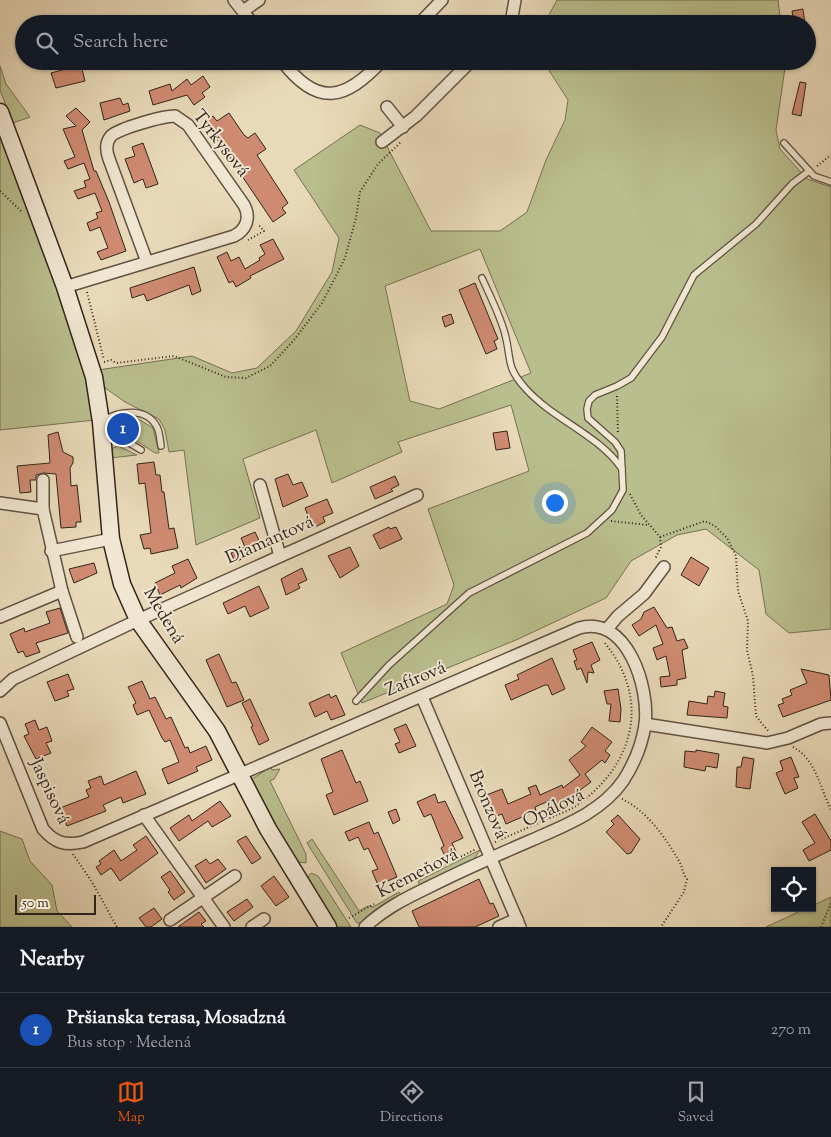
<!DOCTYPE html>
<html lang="en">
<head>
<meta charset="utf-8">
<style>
  :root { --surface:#171b24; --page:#20242c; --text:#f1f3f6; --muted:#9ea1a6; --line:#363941; --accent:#ea580c }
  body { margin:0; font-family:"Sorts Mill Goudy",serif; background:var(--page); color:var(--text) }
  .controls { position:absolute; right:15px; bottom:15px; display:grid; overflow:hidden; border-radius:0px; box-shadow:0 1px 4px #0004 }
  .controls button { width:45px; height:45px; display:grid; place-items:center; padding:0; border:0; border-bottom:1px solid var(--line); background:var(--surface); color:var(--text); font:25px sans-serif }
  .scale { position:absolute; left:15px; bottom:12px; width:81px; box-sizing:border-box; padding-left:5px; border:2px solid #32241b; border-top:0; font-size:14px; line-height:18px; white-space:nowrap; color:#32241b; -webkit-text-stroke:4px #f0e6d1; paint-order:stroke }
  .you { position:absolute; left:554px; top:502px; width:18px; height:18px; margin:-12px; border:4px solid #fff; border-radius:50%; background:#1a73e8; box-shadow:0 0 0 8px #1a73e833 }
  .badge { display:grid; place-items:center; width:32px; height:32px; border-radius:50%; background:var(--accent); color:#fff; font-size:16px; font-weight:700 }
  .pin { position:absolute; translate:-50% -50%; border:2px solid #fff; box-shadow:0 1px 5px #0006 }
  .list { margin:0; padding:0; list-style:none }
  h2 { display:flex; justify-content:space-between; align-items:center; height:65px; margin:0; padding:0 20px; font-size:21px }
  h2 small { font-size:16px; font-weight:400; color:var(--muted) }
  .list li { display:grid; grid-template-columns:32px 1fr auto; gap:15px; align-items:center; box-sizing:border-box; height:75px; padding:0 20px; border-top:1px solid var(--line) }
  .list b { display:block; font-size:19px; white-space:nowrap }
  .list p { margin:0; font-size:16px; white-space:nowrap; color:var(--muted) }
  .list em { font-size:16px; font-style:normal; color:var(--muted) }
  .icon { flex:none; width:28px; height:28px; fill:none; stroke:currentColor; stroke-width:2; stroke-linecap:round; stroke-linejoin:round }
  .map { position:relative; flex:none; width:831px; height:927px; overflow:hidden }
  .search { position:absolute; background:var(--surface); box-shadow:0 1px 4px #0004; left:15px; right:15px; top:15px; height:55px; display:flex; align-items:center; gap:12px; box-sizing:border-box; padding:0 18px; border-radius:28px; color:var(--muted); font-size:19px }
  .sheet { height:140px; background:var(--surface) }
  nav { display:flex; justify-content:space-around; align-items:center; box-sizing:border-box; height:70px; border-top:1px solid var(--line); background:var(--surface); font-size:14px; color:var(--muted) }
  nav a { display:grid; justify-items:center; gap:2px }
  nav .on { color:var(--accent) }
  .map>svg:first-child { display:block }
  .green { fill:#b9be8d; stroke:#767154; fill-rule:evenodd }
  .building { fill:#cf8b72; stroke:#32241b }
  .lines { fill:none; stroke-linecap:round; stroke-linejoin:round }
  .lane-casing { stroke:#605142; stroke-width:8 }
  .street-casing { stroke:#605142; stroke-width:14 }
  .secondary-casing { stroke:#32241b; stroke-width:19 }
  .path { stroke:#32241b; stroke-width:2; stroke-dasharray:1 2.5; stroke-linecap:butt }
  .lane { stroke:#f0e6d1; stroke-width:5.5 }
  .street { stroke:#f0e6d1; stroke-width:11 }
  .secondary { stroke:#f0e6d1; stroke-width:16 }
  .labels { text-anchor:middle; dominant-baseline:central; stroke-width:4; stroke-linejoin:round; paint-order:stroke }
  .street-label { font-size:18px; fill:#32241b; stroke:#f0e6d1 }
</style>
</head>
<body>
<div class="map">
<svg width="831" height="927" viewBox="0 0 831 927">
  <rect width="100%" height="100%" fill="#e8d9b8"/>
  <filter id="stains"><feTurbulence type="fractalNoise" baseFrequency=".004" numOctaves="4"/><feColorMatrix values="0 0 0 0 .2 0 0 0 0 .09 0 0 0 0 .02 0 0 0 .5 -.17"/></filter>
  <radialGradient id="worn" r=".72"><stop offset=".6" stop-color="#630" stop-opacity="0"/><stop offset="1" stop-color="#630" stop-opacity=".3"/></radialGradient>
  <g class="green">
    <polygon points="557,0 778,0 781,24 544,24"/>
    <path d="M543,61H786L776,130L780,149L807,179L831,187V629L789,633L766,614L759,570L706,529L677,535L631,561L606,598L516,640L362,703L341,653L447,604L454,585L428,509L529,471L511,405L398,442L402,452L332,483L316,430L243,459L260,518L196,545L184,450L169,452L165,430L159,419L125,402L101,385L98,370L192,356L232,373L257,368L296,331L332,272L339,238L294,170L360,125L380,133L431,231H500L527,212L546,160L565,120L568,100ZM480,249L531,373L439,409L410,401L385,286Z"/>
    <polygon points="0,66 6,84 30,117 13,123 0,90"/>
    <polygon points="0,126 52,265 91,389 95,420 0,430"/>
    <polygon points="135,417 153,428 159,453 155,453 123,432 128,418"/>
    <polygon points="118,446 137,455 110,458 113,448"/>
    <polygon points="271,767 272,770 280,769 274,779 270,781 306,854 306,863 293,861 252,779"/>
    <polygon points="0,831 22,839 30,861 52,885 57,911 72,927 0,927"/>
    <polygon points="312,839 359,911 368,906 373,907 399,892 402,896 374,912 361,923 357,923 307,843"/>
    <polygon points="480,850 474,859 420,886 418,881"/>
    <polygon points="311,873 318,876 351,927 334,927 307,878"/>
    <polygon points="831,897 831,927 766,927 807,908 812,908 812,906"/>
  </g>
  <g class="building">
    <polygon points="803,9 805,24 794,24 792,11"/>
    <polygon points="81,65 85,81 56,88 51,73"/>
    <polygon points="203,76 210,87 202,93 205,97 194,105 187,95 153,105 149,91 170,84 172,91 187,79 191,85"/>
    <polygon points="800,82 806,83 801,116 792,114"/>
    <polygon points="120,98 123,105 128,103 130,111 104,120 100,103"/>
    <polygon points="76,108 90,122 82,130 94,171 96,171 109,202 126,251 101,260 97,252 108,248 100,227 90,231 87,223 98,218 96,213 102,211 95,193 78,199 74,191 86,187 84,181 90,179 84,163 68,169 64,161 75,157 63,129 76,126 66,116"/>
    <polygon points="229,113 244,135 248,138 255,133 266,149 257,155 288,203 282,208 286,213 273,222 205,121 213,116 217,121"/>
    <polygon points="143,143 158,184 146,188 143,179 134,183 125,159 135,156 132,147"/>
    <polygon points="273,239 284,259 250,276 251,278 236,287 233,281 229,283 217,257 227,252 231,261 239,257 245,269 260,260 259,258 265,254 260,245"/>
    <polygon points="194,267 201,291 192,295 189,285 147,301 144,294 132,298 130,288"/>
    <polygon points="475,283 498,339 494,341 497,349 486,354 459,290"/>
    <polygon points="451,314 454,323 445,327 442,317"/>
    <polygon points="507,431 510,448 496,450 493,433"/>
    <polygon points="58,432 63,452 73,457 73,463 70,468 71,486 77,485 81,522 76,522 76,527 61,528 56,474 43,473 36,475 36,480 30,480 31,492 20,493 17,466 50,463 48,435"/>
    <polygon points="154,462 156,475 160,475 162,492 164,492 169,529 174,528 178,548 151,554 150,548 144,549 140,535 151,533 145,483 139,484 137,464"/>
    <polygon points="288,474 293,485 302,482 308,496 283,507 275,479"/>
    <polygon points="395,476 399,485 391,489 393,491 375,499 370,487"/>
    <polygon points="327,499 333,513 323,517 325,522 313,528 305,508"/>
    <polygon points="389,527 390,529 396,527 402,539 380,549 373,535"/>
    <polygon points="255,532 263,549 235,562 231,553 245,547 241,538"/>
    <polygon points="350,547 359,566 340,578 328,556"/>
    <polygon points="691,557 709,568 699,586 681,575"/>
    <polygon points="188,559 197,578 181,588 180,585 160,595 155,583 175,573 172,566"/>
    <polygon points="94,563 97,573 74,583 69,569"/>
    <polygon points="302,568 307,580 298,584 300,588 286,595 281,579"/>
    <polygon points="259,586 269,608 250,617 245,606 228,614 223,603"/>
    <polygon points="654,607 667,628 672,627 677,641 684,639 688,648 682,650 686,678 677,680 677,685 661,687 660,677 670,676 666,656 657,660 653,648 663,644 656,625 639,636 632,625 641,619 644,612"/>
    <polygon points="60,608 68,633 36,643 40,652 26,657 23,651 18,653 10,634 24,628 25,632 50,623 46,612"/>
    <polygon points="592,642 600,660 591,665 594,673 588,672 587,683 581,668 577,670 574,661 577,660 573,650"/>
    <polygon points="219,654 232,683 236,682 244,700 227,707 206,660"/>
    <polygon points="552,658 565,689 552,695 548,685 545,685 511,700 505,685 519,679 517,675"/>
    <polygon points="801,669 829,675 831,700 783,717 778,705 784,703 782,699 792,695 790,690 807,683"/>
    <polygon points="68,674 74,689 67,691 69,696 55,701 47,682"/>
    <polygon points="142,681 150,699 155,697 166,719 171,717 185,748 188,747 190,753 206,746 212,760 196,767 198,771 168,784 162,769 179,762 170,740 165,742 162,738 149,710 137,715 133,705 136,703 128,687"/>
    <polygon points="618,689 621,709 620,722 609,721 611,704 607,704 604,691"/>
    <polygon points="715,691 725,693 723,706 728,707 727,718 687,715 689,701 707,704 708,696 714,697"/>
    <polygon points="329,694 331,698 336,695 345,715 331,720 327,711 315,717 309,703"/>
    <polygon points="250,699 269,740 259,745 251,727 253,726 242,703"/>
    <polygon points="35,720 39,730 47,727 52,741 46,743 51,753 36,759 24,736 29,734 25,724"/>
    <polygon points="406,724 416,746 399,753 395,744 400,742 394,729"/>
    <polygon points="592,727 612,742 605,751 610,755 605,763 602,760 585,774 591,782 572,796 555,804 553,799 535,807 536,811 506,824 502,814 493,817 484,796 502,789 508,804 531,794 528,788 536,785 540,795 562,785 563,788 580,775 569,760 586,746 581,742"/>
    <polygon points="342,750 356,783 360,781 368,801 334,815 326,795 333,792 321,759"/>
    <polygon points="696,750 719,754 717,768 706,766 705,771 684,767 685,751 696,752"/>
    <polygon points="743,757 754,759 750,789 736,787 737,767 741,767"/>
    <polygon points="791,757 799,777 794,778 798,788 785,794 776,773 783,770 780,761"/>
    <polygon points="136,771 146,794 123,803 121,797 103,805 106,811 67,826 60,808 89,797 86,790 91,788 88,781 101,776 104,785"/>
    <polygon points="435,794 438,803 445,801 463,838 452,843 456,852 445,856 441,848 444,846 431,814 424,817 417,802"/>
    <polygon points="220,801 231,816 212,827 208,821 179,841 170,828 189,815 192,821"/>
    <polygon points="396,809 400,820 393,824 388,812"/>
    <polygon points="815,814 831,841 831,850 809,861 803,850 815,843 802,822"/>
    <polygon points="618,815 640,839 631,853 627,854 606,832 614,824 611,821"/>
    <polygon points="369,822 374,834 378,832 397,877 378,885 372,871 378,869 368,848 364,850 358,837 349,841 345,832"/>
    <polygon points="146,836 158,853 120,881 111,868 101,875 96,867 101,864 99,861 114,850 121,861 137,850 133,845"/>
    <polygon points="246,836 261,858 252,864 237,841"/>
    <polygon points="206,859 210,864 218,859 226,869 206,883 195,866"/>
    <polygon points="170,871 185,892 174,900 168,892 170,890 161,877"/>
    <polygon points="274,876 289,897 276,906 261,886"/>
    <polygon points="479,879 490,904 493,903 499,916 475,927 419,927 412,911"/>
    <polygon points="247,899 253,907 234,921 227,912"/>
    <polygon points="154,908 162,919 151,927 146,927 139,918"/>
    <polygon points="199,912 206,921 201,924 204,927 178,927"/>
  </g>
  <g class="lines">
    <g class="lane-casing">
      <g id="lane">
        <polyline points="784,143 814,176 831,182"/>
        <path d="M482,278C490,296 500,315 505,334C512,360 505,366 526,389C554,420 599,435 622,469"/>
        <path d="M141,450L113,433L101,422C117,411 146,406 157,427C160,433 160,440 161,446"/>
        <polyline points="356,701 389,665 469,593 587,533 612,510 623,490 621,451 615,442 588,418 587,409 589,401 595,395 617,386 631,378 662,337 694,275 756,224 792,184 809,171"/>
      </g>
    </g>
    <g class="street-casing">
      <g id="street">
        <polyline points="234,0 253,24"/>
        <polyline points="243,11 259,0"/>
        <polyline points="419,24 442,0"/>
        <polyline points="508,24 512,17 515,0"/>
        <path d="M282,61C318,108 345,100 382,61"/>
        <polyline points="387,107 403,127"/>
        <polyline points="382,142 416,116 471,61"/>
        <path d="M65,287L234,236C246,230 251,218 244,205L188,125L175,116C163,116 120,128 111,136C105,143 106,151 109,159L147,262"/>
        <polyline points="43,480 43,509"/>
        <polyline points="260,485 280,556"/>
        <polyline points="0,503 43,509 62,591 77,637"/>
        <polyline points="51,551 111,539"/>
        <polyline points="0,617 62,591"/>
        <polyline points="607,629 618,616 644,594 664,567"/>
        <polyline points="0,691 13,679 138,620 417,495"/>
        <polyline points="422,697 520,927"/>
        <path d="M0,723L43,829C55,843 65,846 83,842L579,628C627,614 650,688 645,725C642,745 634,764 623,781C601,812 566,825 532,840C497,855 463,870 429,887C406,898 384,909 365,927"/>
        <polyline points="645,724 767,743 788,738 821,724 831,723"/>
        <polyline points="144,815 224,927"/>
        <polyline points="170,920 235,876"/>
        <polyline points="252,927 264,919"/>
        <polyline points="499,927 517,919"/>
      </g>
    </g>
    <g class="secondary-casing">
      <polyline id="secondary" points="0,112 65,287 94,377 101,422 111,539 122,584 138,620 217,731 268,829 328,927"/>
    </g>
    <g class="path">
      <polyline points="817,166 831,155"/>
      <polyline points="0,191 21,211"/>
      <polyline points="248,240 264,231 258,224"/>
      <polyline points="87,292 104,360"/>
      <polyline points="104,362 111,360 116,363 174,356 226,377 246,378 270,366 294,340 322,303 345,258 356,218 360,192 378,164 402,141"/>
      <polyline points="617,396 618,434"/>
      <polyline points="630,494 641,515 660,537 661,547 655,559"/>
      <polyline points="611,521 648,525"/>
      <polyline points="660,537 705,521 715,526 727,538 736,556 738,591 748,621 747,650 753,676 756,716 769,732"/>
      <path d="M793,747C816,759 820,788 831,810"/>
      <path d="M622,799C646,810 666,838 679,861C683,868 682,873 687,879L684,892L661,927"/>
      <path d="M495,842L573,808C633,768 653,701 604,642"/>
      <polyline points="73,854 92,882 117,927"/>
      <polyline points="411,882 476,849"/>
      <polyline points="349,918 374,904"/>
      <polyline points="821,927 831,903"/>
    </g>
    <use href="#lane" class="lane"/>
    <use href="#street" class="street"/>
    <use href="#secondary" class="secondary"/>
  </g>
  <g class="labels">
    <g class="street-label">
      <text transform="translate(220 144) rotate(52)">Tyrkysová</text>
      <text transform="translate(270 541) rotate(-24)">Diamantová</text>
      <text transform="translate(163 616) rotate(59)">Medená</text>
      <text transform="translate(416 680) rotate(-23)">Zafírová</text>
      <text transform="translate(49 792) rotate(65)">Jaspisová</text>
      <text transform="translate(487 805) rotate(67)">Bronzová</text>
      <text transform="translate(554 809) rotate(-26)">Opálová</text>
      <text transform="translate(418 874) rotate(-27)">Kremeňová</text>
    </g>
  </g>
  <rect width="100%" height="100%" filter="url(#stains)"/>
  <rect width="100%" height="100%" fill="url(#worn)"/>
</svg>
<div class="controls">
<button><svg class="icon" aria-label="locate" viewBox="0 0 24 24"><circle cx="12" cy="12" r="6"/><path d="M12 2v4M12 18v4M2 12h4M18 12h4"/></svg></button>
</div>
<div class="scale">50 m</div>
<div class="you"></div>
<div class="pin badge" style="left:123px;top:429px;background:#1a4fb4">1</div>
<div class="search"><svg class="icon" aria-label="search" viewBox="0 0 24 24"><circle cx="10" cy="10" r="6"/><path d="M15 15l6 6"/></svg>Search here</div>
</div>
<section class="sheet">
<h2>Nearby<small></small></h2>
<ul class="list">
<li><span class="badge" style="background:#1a4fb4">1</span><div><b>Pršianska terasa, Mosadzná</b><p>Bus stop · Medená</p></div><em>270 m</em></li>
</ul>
</section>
<nav>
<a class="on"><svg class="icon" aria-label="map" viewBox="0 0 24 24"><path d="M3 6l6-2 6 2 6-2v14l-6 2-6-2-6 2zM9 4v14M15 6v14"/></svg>Map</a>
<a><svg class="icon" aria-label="directions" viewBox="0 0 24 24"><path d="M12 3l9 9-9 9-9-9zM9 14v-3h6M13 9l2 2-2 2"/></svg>Directions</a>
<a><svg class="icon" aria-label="saved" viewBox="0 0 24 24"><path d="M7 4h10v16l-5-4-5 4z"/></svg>Saved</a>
</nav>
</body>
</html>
